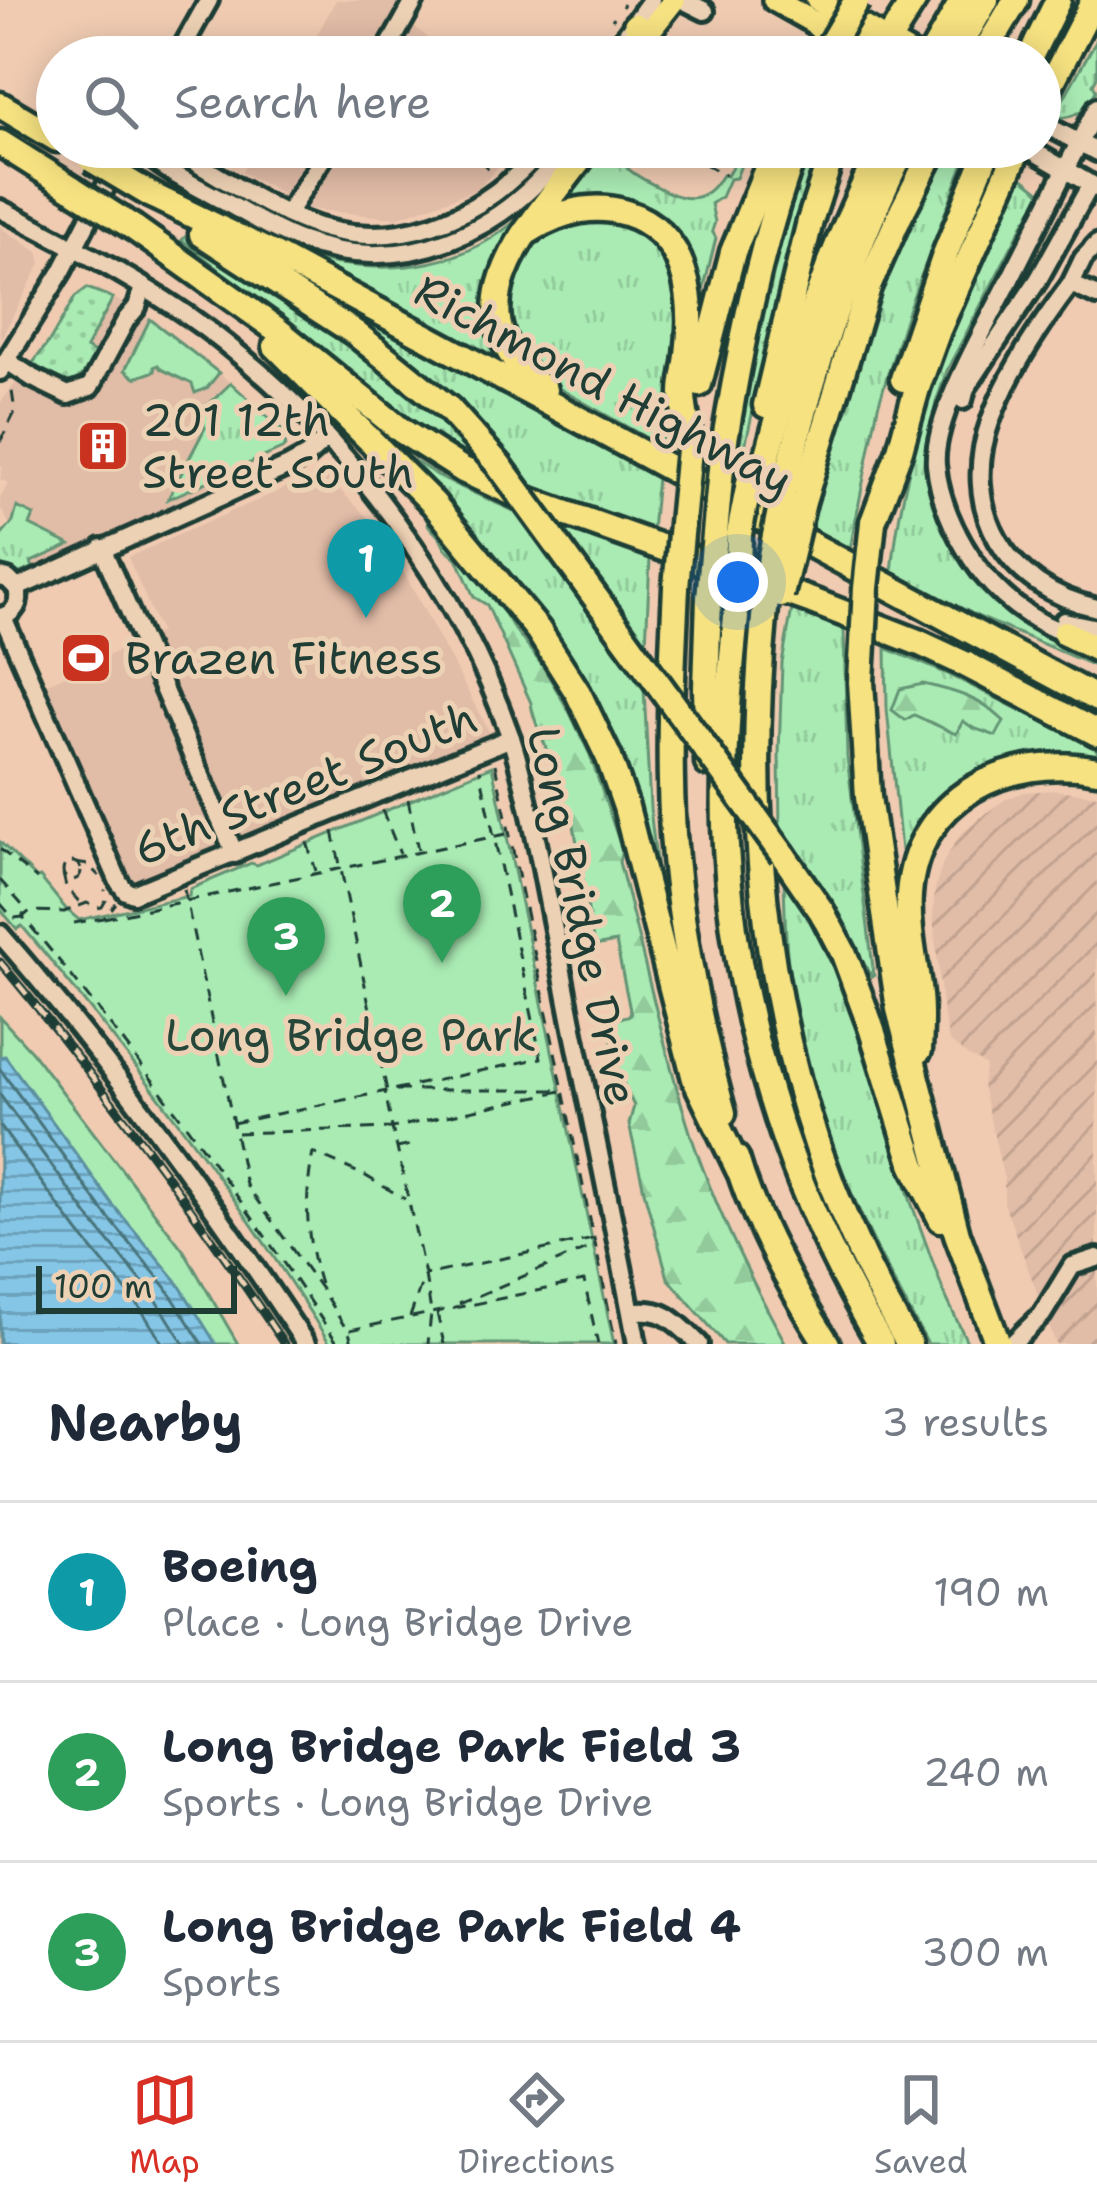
<!DOCTYPE html>
<html lang="en">
<head>
<meta charset="utf-8">
<style>
  :root { --surface:#fff; --page:#f6f6f7; --text:#1f2937; --muted:#747a83; --line:#e0e1e3; --accent:#d93025 }
  body { margin:0; font-family:"Shantell Sans",sans-serif; background:var(--page); color:var(--text) }
  .scale { position:absolute; left:36px; bottom:30px; width:201px; box-sizing:border-box; padding-left:12px; border:6px solid #1f3d34; border-top:0; font-size:33px; line-height:42px; white-space:nowrap; color:#1f3d34; -webkit-text-stroke:9px #edd1b4; paint-order:stroke }
  .you { position:absolute; left:738px; top:582px; width:42px; height:42px; margin:-30px; border:9px solid #fff; border-radius:50%; background:#1a73e8; box-shadow:0 0 0 18px #1a73e833 }
  .badge { display:grid; place-items:center; width:78px; height:78px; border-radius:50%; background:var(--accent); color:#fff; font-size:39px; font-weight:700 }
  .pin { position:absolute; translate:-50% -99px; filter:drop-shadow(0 3px 6px #0008) }
  .pin::after { content:''; position:absolute; top:63px; width:42px; height:36px; background:inherit; clip-path:polygon(0 0,100% 0,50% 100%) }
  .list { margin:0; padding:0; list-style:none }
  h2 { display:flex; justify-content:space-between; align-items:center; height:156px; margin:0; padding:0 48px; font-size:51px }
  h2 small { font-size:39px; font-weight:400; color:var(--muted) }
  .list li { display:grid; grid-template-columns:78px 1fr auto; gap:36px; align-items:center; box-sizing:border-box; height:180px; padding:0 48px; border-top:3px solid var(--line) }
  .list b { display:block; font-size:45px; white-space:nowrap }
  .list p { margin:0; font-size:39px; white-space:nowrap; color:var(--muted) }
  .list em { font-size:39px; font-style:normal; color:var(--muted) }
  .icon { flex:none; width:66px; height:66px; fill:none; stroke:currentColor; stroke-width:2; stroke-linecap:round; stroke-linejoin:round }
  .map { position:relative; flex:none; width:1097px; height:1344px; overflow:hidden }
  .search { position:absolute; background:var(--surface); box-shadow:0 6px 30px #0003; left:36px; right:36px; top:36px; height:132px; display:flex; align-items:center; gap:30px; box-sizing:border-box; padding:0 42px; border-radius:66px; color:var(--muted); font-size:45px }
  .sheet { height:696px; background:var(--surface) }
  nav { display:flex; justify-content:space-around; align-items:center; box-sizing:border-box; height:168px; border-top:3px solid var(--line); background:var(--surface); font-size:33px; color:var(--muted) }
  nav a { display:grid; justify-items:center; gap:6px }
  nav .on { color:var(--accent) }
  .map>svg:first-child { display:block }
  .built { fill:#e1bca7 }
  .industrial { fill:url(#industrial-furrows) }
  .grass { fill:url(#grass-tufts); stroke:#649474; stroke-width:3 }
  .forest { fill:url(#forest-firs); stroke:#649474; stroke-width:3 }
  .park { fill:#aaebb4; stroke:#649474; stroke-width:3 }
  .garden { fill:url(#garden-dots); stroke:#649474; stroke-width:3 }
  .water { fill:url(#water-rules); stroke:#5c8f9f; stroke-width:3 }
  .lines { fill:none; stroke-linecap:round; stroke-linejoin:round }
  .shore { stroke:#48747b; stroke-width:3 }
  .minor-casing { stroke:#1f3d34; stroke-width:26 }
  .major-casing { stroke:#1f3d34; stroke-width:30 }
  .highway-casing { stroke:#1f3d34; stroke-width:33 }
  .path { stroke:#1f3d34; stroke-width:3; stroke-dasharray:12 9; stroke-linecap:butt }
  .minor { stroke:#edd1b4; stroke-width:16 }
  .major { stroke:#f6e281; stroke-width:21 }
  .highway { stroke:#f6e281; stroke-width:24 }
  .rail-casing { stroke:#1f3d34; stroke-width:9 }
  .rail { stroke:#edd1b4; stroke-width:4.5; stroke-dasharray:14; stroke-linecap:butt }
  .highway-bridge-casing { stroke:#1f3d34; stroke-width:33; stroke-linecap:butt }
  .highway-bridge { stroke:#f6e281; stroke-width:24 }
  .labels { text-anchor:middle; dominant-baseline:central; stroke-width:10; stroke-linejoin:round; paint-order:stroke }
  .street-label { font-size:45px; fill:#1f3d34; stroke:#edd1b4 }
  .poi-label { font-size:45px; fill:#1f3d34; stroke:#edd1b4; text-anchor:start }
  .park-label { font-size:45px; fill:#26463a; stroke:#edd1b4 }
</style>
</head>
<body>
<div class="map">
<svg width="1097" height="1344" viewBox="0 0 1097 1344">
  <defs>
    <pattern id="industrial-furrows" width="10" height="10" patternUnits="userSpaceOnUse" patternTransform="scale(3)"><rect width="10" height="10" fill="#e1bca7"/><path d="M-1 1l2-2M0 10L10 0M9 11l2-2" fill="none" stroke="#c1a290"/></pattern>
    <pattern id="grass-tufts" width="24" height="20" patternUnits="userSpaceOnUse" patternTransform="scale(3)"><rect width="24" height="20" fill="#aaebb4"/><path d="M3 7l-1-3M5 7V3M7 7l1-3M15 17l-1-3M17 17v-4M19 17l1-3" fill="none" stroke="#92ca9b"/></pattern>
    <pattern id="forest-firs" width="22" height="20" patternUnits="userSpaceOnUse" patternTransform="scale(3)"><rect width="22" height="20" fill="#aaebb4"/><path d="M5 1l3.5 6h-7zM16 11l3.5 6h-7z" fill="#92ca9b"/></pattern>
    <pattern id="garden-dots" width="8" height="8" patternUnits="userSpaceOnUse" patternTransform="scale(3)"><rect width="8" height="8" fill="#aaebb4"/><path d="M2 2h.1M6 6h.1" fill="none" stroke="#92ca9b" stroke-width="1.8" stroke-linecap="round"/></pattern>
    <pattern id="water-rules" width="6" height="5" patternUnits="userSpaceOnUse" patternTransform="scale(3)"><rect width="6" height="5" fill="#85c6e6"/><path d="M0 2.5h6" fill="none" stroke="#6ca2bb"/></pattern>
  </defs>
  <rect width="100%" height="100%" fill="#f0cbb2"/>
  <filter id="ink" filterUnits="userSpaceOnUse"><feTurbulence type="fractalNoise" baseFrequency=".00833" numOctaves="2"/><feDisplacementMap in="SourceGraphic" scale="24" xChannelSelector="R" yChannelSelector="G"/><feConvolveMatrix kernelMatrix="1 2 1 2 8 2 1 2 1" color-interpolation-filters="sRGB"/></filter>
  <g filter="url(#ink)">
    <g class="built">
      <polygon points="336,0 424,0 428,2 414,27 453,57 305,57"/>
      <polygon points="255,147 518,147 476,190 396,218 309,209 242,172"/>
      <polygon points="0,227 38,252 41,263 0,340"/>
      <polygon points="87,288 97,289 153,320 204,359 283,431 286,444 281,451 117,531 33,568 0,507 0,499 8,483 0,479 3,467 0,465 0,403 51,339 75,297"/>
      <polygon points="322,472 382,532 490,733 128,887 41,686 160,632 128,557"/>
    </g>
    <polygon class="industrial" points="1055,790 1097,795 1097,1344 1056,1344 1004,1203 1004,1179 982,1085 986,1066 967,1055 949,1041 942,1006 933,916 935,889 943,863 960,835 985,814 1006,799 1025,792"/>
    <g class="grass">
      <path d="M1097,39V77L1093,84L1096,91C1086,110 1076,120 1053,117Z"/>
      <path d="M595,147H616C621,169 637,176 656,186C684,202 704,205 722,175L727,176L743,147H748L736,178L729,179L721,197L711,204L715,222L712,231L716,238L700,304L666,230L558,206Z"/>
      <path d="M808,147H827L770,333L740,469L729,463C752,356 773,251 808,147Z"/>
      <polygon points="957,147 970,147 907,313 878,406 850,549 809,528 880,287 905,232 946,156"/>
      <path d="M1022,177L1042,193L1045,201L1032,219H1026L948,368L936,402L930,435L929,467L978,578L1097,645V667L979,617L892,572C905,432 962,303 1022,177Z"/>
      <path d="M544,197L494,338L503,364L290,254C357,271 429,277 492,238C510,227 527,211 544,197Z"/>
      <polygon points="589,218 616,221 637,229 653,241 668,259 682,318 670,406 661,446 546,381 524,360 509,331 507,281 538,236"/>
      <polygon points="185,237 297,310 397,381 445,423 483,466 413,424 182,240"/>
      <polygon points="299,282 657,478 652,531 534,490 506,453 467,411 432,379 401,355 297,285"/>
      <polygon points="150,319 219,373 207,388 195,393 192,384 161,369 158,365 154,367 155,371 135,378 125,370"/>
      <polygon points="231,383 283,431 287,439 284,448 168,499 205,428 199,408 209,404"/>
      <polygon points="400,452 445,480 518,513 644,688 650,808 659,887 656,888 597,712 399,455"/>
      <polygon points="17,507 34,515 30,525 70,545 31,562 33,568 20,573 0,569 0,537 13,522"/>
      <polygon points="559,526 650,558 646,645"/>
      <polygon points="792,609 844,628 847,757 874,976 872,977 818,884 780,833 779,754 782,663"/>
      <polygon points="886,648 948,674 1097,749 1097,765 1005,765 906,861 902,860 887,709"/>
      <path d="M784,881L808,916L847,996L911,1202L944,1293L968,1344H928C860,1227 804,1099 788,964C785,937 785,908 784,881Z"/>
    </g>
    <g class="forest">
      <path d="M424,513L491,588L512,626L542,665L569,711L590,755L622,850L619,862C643,952 662,1044 690,1132C714,1206 749,1277 786,1344H725L668,1278L646,1199L629,1124L634,1106L619,1074L609,1025L612,1020L631,1015L616,942L594,946L572,813C556,796 554,771 547,750C541,733 533,721 531,703L487,605L474,597L457,558L445,548L440,538L429,526Z"/>
      <path d="M923,684C955,691 980,698 1004,721L996,736L973,728L963,721L956,734L914,715L905,720L892,710L900,689Z"/>
    </g>
    <g class="park">
      <path d="M492,766L614,1344H330C239,1197 133,1058 22,926L17,929L0,909V842L37,878L40,877L66,909L79,920L189,896L190,889L251,863L257,865Z"/>
      <polygon points="0,1017 32,1052 184,1251 238,1344 0,1344"/>
    </g>
    <path class="garden" d="M87,288L113,298L86,348L97,354C77,392 64,385 30,367L51,339L75,297Z"/>
    <polygon class="water" points="5,1056 113,1205 176,1280 216,1344 0,1344 0,1057"/>
    <g class="lines">
      <g class="shore">
        <polyline points="0,1069 104,1212 166,1287 202,1344"/>
        <polyline points="0,1095 92,1221 154,1296 184,1344"/>
        <polyline points="0,1126 78,1232 139,1306 163,1344"/>
      </g>
      <g class="minor-casing">
        <g id="minor">
          <polyline points="683,0 705,11"/>
          <polyline points="387,50 415,0"/>
          <polyline points="177,57 209,0"/>
          <polyline points="610,57 651,0"/>
          <polyline points="1040,122 1097,152"/>
          <path d="M140,147C164,172 195,185 225,202C249,215 273,230 299,240C404,279 504,233 567,147"/>
          <path d="M169,147C212,171 255,201 300,220C390,258 484,219 543,147"/>
          <polyline points="1026,147 1097,188"/>
          <path d="M0,209C78,249 157,289 226,344C352,444 458,586 511,738C523,775 531,815 539,853C550,910 561,966 572,1023C594,1130 617,1237 637,1344"/>
          <polyline points="287,214 330,147"/>
          <polyline points="1071,284 1083,259 1097,244"/>
          <path d="M1097,296L1071,284C1040,325 1009,371 991,419C958,509 1006,588 1097,608"/>
          <polyline points="7,361 33,378 68,395 90,387 126,320 137,307 143,287"/>
          <polyline points="0,371 62,271 126,147"/>
          <polyline points="963,400 966,388 1038,280 1091,184"/>
          <polyline points="102,548 235,854"/>
          <polyline points="0,577 8,579 17,588"/>
          <polyline points="17,588 289,466 307,456 326,439"/>
          <path d="M0,617C15,614 21,603 17,588"/>
          <polyline points="3,617 119,882 126,891 133,894 511,738"/>
          <polyline points="1064,621 1097,628"/>
          <path d="M1072,635C1032,624 995,594 972,559C954,532 939,498 936,465C932,419 984,330 1006,287C1036,227 1067,167 1097,107"/>
          <path d="M0,934C112,1062 212,1202 306,1344"/>
          <path d="M632,1312C664,1306 677,1323 699,1344"/>
          <polyline points="1012,1344 1042,1315 1072,1266 1097,1258"/>
        </g>
      </g>
      <g class="major-casing">
        <g id="major">
          <polyline points="774,0 875,57"/>
          <polyline points="817,0 916,57"/>
          <polyline points="635,24 648,33 674,0"/>
        </g>
      </g>
      <g class="highway-casing">
        <g id="highway">
          <polyline points="817,24 836,42 844,57"/>
          <polyline points="648,57 650,53 648,33"/>
          <polyline points="878,57 914,0"/>
          <polyline points="930,57 963,0"/>
          <polyline points="953,57 986,0"/>
          <polyline points="982,57 1016,0"/>
          <polyline points="1030,57 1058,0"/>
          <polyline points="0,105 57,139"/>
          <polyline points="1040,105 1094,0"/>
          <polyline points="0,143 73,189"/>
          <polyline points="153,196 271,253 1097,699"/>
          <polyline points="134,228 276,329 402,431 463,470 531,501 812,601 920,643 965,664 1097,733"/>
          <path d="M527,232C557,213 591,202 626,213C688,233 695,299 688,355C687,367 683,380 683,393C683,408 687,424 690,439"/>
          <polyline points="202,234 355,333 449,409"/>
          <polyline points="276,346 433,503 538,630 578,693 609,758 626,807 695,1079 739,1170"/>
          <polyline points="903,379 946,252 989,147"/>
          <polyline points="699,384 733,252 776,147"/>
          <path d="M544,390C440,306 534,225 589,147"/>
          <polyline points="766,405 810,221 834,147"/>
          <path d="M722,458C739,352 759,247 796,147"/>
          <path d="M762,477C791,363 829,253 882,147"/>
          <path d="M784,490C812,372 849,256 904,147"/>
          <polyline points="803,502 868,287 899,217 935,147"/>
          <polyline points="873,522 900,450 917,388 938,330 1019,147"/>
          <path d="M676,587C672,669 668,752 673,834C680,929 698,1021 723,1113"/>
          <path d="M737,608C729,680 723,754 725,826C732,1009 787,1187 881,1344"/>
          <path d="M764,618C740,874 776,1121 909,1344"/>
          <polyline points="1065,633 1097,649"/>
          <polyline points="861,681 868,797 899,1009 957,1234 998,1344"/>
          <polyline points="708,763 706,688 709,598"/>
          <polyline points="783,855 822,912 844,954 871,1027 914,1166 941,1219"/>
          <path d="M919,1050C920,1032 921,1013 919,995C915,961 907,929 909,895C916,796 1009,753 1097,770"/>
          <path d="M736,1158C755,1223 791,1287 827,1344"/>
        </g>
      </g>
      <g class="path">
        <polyline points="622,7 624,4"/>
        <polyline points="612,20 614,17"/>
        <polyline points="467,156 469,157"/>
        <polyline points="478,163 483,163 492,173"/>
        <polyline points="705,164 725,175"/>
        <polyline points="0,442 15,412 12,391"/>
        <polyline points="495,764 616,1344"/>
        <polyline points="408,799 418,850"/>
        <polyline points="382,810 400,854"/>
        <polyline points="333,831 387,1091 541,1058 480,770"/>
        <polyline points="307,842 316,871"/>
        <polyline points="0,849 37,879"/>
        <circle cx="72" cy="871" r="9"/>
        <polyline points="75,863 88,865 99,876"/>
        <polyline points="63,874 66,887 82,905"/>
        <polyline points="0,880 23,906 23,917 30,911 64,912 87,903 97,908 102,907 106,900 105,890"/>
        <polyline points="184,889 246,1185 323,1292 350,1335 352,1344"/>
        <path d="M0,903L13,918L23,917C137,1053 240,1196 338,1344"/>
        <polyline points="104,918 506,834"/>
        <polyline points="74,923 104,918 116,903"/>
        <polyline points="396,1090 561,1090"/>
        <polyline points="561,1091 392,1128 397,1148 425,1275 593,1239"/>
        <polyline points="233,1123 387,1091"/>
        <polyline points="237,1133 392,1128 385,1091"/>
        <polyline points="397,1148 417,1144"/>
        <polyline points="425,1275 431,1312 428,1344"/>
        <path d="M320,1284C306,1240 304,1199 313,1153L364,1175L405,1199"/>
        <polyline points="459,1304 596,1245"/>
        <polyline points="437,1313 444,1344"/>
        <polyline points="410,1317 424,1276"/>
        <polyline points="350,1330 584,1281 598,1344"/>
      </g>
      <use href="#minor" class="minor"/>
      <use href="#major" class="major"/>
      <use href="#highway" class="highway"/>
      <g class="rail-casing">
        <path id="rail" d="M0,962C102,1084 196,1212 284,1344"/>
      </g>
      <use href="#rail" class="rail"/>
      <g class="highway-bridge-casing">
        <g id="highway-bridge">
          <polyline points="823,57 857,0"/>
          <polyline points="91,159 153,196"/>
          <polyline points="73,189 134,228"/>
          <polyline points="449,409 499,465 783,855"/>
          <polyline points="676,587 690,439"/>
          <polyline points="781,595 803,502"/>
          <polyline points="709,598 722,458"/>
          <polyline points="737,608 739,534 751,473"/>
          <polyline points="764,618 771,556 784,490"/>
          <polyline points="861,681 866,588 873,522"/>
        </g>
      </g>
      <use href="#highway-bridge" class="highway-bridge"/>
    </g>
  </g>
  <defs>
    <g id="building-square" transform="scale(2.7)"><rect x="-9" y="-9" width="18" height="18" rx="4" fill="#c8321e" stroke="#edd1b4"/><path d="M-4-6H4V6H1V3H-1V6H-4ZM-2.5-4.3h1.7v1.8h-1.7ZM.8-4.3h1.7v1.8H.8ZM-2.5-1h1.7V.8h-1.7ZM.8-1h1.7V.8H.8Z" fill="#fff"/></g>
    <g id="stadium-square" transform="scale(2.7)"><rect x="-9" y="-9" width="18" height="18" rx="4" fill="#c8321e" stroke="#edd1b4"/><path d="M0-5a6.5 5 0 1 0 0 10a6.5 5 0 1 0 0-10ZM-3.5-1.8h7v3.6h-7Z" fill="#fff"/></g>
  </defs>
  <g fill-rule="evenodd">
    <use href="#building-square" x="103" y="446"/>
    <use href="#stadium-square" x="86" y="658"/>
  </g>
  <g class="labels">
    <g class="street-label">
      <text transform="translate(604 385) rotate(28)">Richmond Highway</text>
      <text transform="translate(305 783) rotate(-22)">6th Street South</text>
      <text transform="translate(583 916) rotate(78)">Long Bridge Drive</text>
    </g>
    <g class="poi-label">
      <text x="142" y="420">201 12th<tspan x="142" dy="52">Street South</tspan></text>
      <text x="125" y="658">Brazen Fitness</text>
    </g>
    <g class="park-label">
      <text x="351" y="1035">Long Bridge Park</text>
    </g>
  </g>
</svg>
<div class="scale">100 m</div>
<div class="you"></div>
<div class="pin badge" style="left:366px;top:618px;background:#0f9aa8">1</div>
<div class="pin badge" style="left:442px;top:963px;background:#2e9e5b">2</div>
<div class="pin badge" style="left:286px;top:996px;background:#2e9e5b">3</div>
<div class="search"><svg class="icon" aria-label="search" viewBox="0 0 24 24"><circle cx="10" cy="10" r="6"/><path d="M15 15l6 6"/></svg>Search here</div>
</div>
<section class="sheet">
<h2>Nearby<small>3 results</small></h2>
<ul class="list">
<li><span class="badge" style="background:#0f9aa8">1</span><div><b>Boeing</b><p>Place · Long Bridge Drive</p></div><em>190 m</em></li>
<li><span class="badge" style="background:#2e9e5b">2</span><div><b>Long Bridge Park Field 3</b><p>Sports · Long Bridge Drive</p></div><em>240 m</em></li>
<li><span class="badge" style="background:#2e9e5b">3</span><div><b>Long Bridge Park Field 4</b><p>Sports</p></div><em>300 m</em></li>
</ul>
</section>
<nav>
<a class="on"><svg class="icon" aria-label="map" viewBox="0 0 24 24"><path d="M3 6l6-2 6 2 6-2v14l-6 2-6-2-6 2zM9 4v14M15 6v14"/></svg>Map</a>
<a><svg class="icon" aria-label="directions" viewBox="0 0 24 24"><path d="M12 3l9 9-9 9-9-9zM9 14v-3h6M13 9l2 2-2 2"/></svg>Directions</a>
<a><svg class="icon" aria-label="saved" viewBox="0 0 24 24"><path d="M7 4h10v16l-5-4-5 4z"/></svg>Saved</a>
</nav>
</body>
</html>
